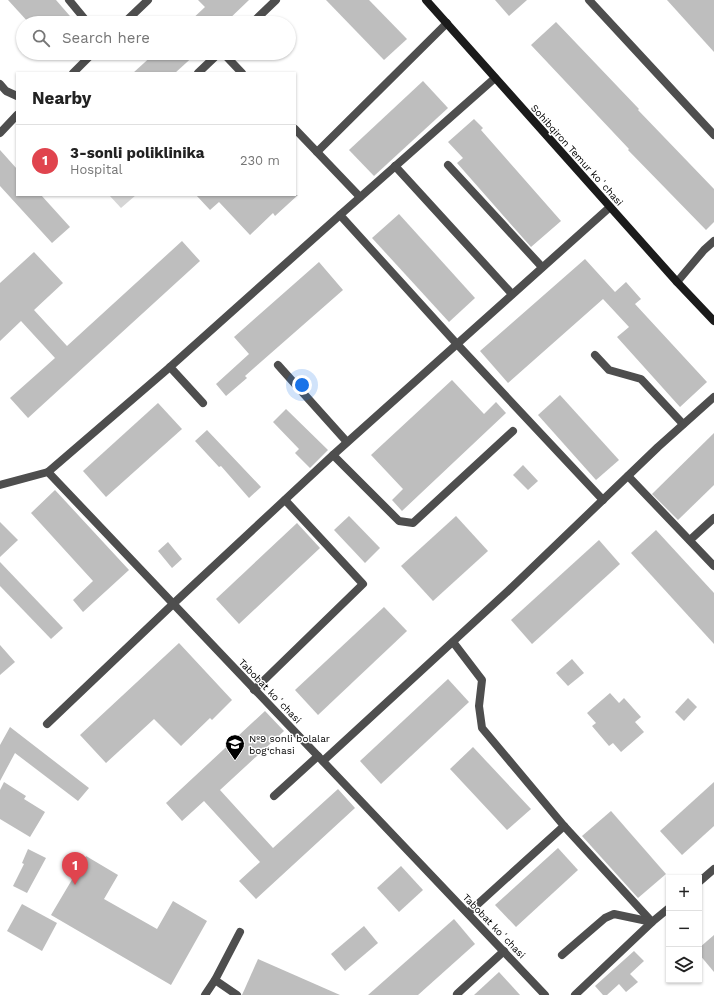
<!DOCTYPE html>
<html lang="en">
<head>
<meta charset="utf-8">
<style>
  :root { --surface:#fff; --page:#f2f2f2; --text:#222; --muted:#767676; --line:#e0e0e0; --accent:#000 }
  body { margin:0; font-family:"Work Sans",sans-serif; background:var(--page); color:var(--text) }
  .controls { position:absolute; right:12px; bottom:12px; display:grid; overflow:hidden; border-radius:0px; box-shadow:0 1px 3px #0004 }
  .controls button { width:36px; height:36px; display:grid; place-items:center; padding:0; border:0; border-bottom:1px solid var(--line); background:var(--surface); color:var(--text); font:20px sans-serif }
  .you { position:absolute; left:302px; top:385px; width:14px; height:14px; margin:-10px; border:3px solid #fff; border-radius:50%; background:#1a73e8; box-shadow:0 0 0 6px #1a73e833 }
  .badge { display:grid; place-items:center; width:26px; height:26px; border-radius:50%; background:var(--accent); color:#fff; font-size:13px; font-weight:700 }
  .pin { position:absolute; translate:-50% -33px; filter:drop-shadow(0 1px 2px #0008) }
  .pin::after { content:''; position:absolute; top:21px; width:14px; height:12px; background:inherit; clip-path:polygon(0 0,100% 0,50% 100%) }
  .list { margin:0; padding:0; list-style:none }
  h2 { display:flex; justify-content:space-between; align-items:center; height:52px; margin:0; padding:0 16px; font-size:17px }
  h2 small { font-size:13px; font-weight:400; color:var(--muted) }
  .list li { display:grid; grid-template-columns:26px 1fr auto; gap:12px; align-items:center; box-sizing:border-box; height:72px; padding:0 16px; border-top:1px solid var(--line) }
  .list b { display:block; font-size:15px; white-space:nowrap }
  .list p { margin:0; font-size:13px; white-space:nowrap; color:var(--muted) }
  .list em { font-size:13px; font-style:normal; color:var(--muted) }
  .icon { flex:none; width:22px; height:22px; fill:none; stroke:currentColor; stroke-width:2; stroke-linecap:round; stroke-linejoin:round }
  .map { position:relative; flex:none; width:714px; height:995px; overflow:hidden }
  .search { position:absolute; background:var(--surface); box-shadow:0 1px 3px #0004; left:16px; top:16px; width:280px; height:44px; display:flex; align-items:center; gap:10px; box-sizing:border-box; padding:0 14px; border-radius:22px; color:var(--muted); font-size:15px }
  .panel { position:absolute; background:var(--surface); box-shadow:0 1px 3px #0004; left:16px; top:72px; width:280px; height:124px; border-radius:0px }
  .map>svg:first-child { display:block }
  .green { fill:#d5d5d5 }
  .building { fill:#bebebe }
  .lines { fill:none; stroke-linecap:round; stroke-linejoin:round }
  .lane { stroke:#4e4e4e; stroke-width:8 }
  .street { stroke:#4e4e4e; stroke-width:8 }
  .secondary { stroke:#1b1b1b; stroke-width:8 }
  .labels { text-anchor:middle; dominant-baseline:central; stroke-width:3; stroke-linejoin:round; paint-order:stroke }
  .street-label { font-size:10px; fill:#000; stroke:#fff }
  .poi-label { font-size:10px; fill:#000; stroke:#fff; text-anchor:start }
</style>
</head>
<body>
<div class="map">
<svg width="714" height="995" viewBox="0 0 714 995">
  <rect width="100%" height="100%" fill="#fff"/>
  <polygon class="green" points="109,195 136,195 121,208"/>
  <g class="building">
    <polygon points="8,0 56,0 76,23 29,23"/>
    <polygon points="198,0 249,0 225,23 188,23 205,7"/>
    <polygon points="326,0 369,0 407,39 384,60"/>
    <polygon points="495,0 527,0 509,16"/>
    <polygon points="667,0 714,0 714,52"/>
    <polygon points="556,22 639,109 638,110 714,189 714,222 706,230 628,150 629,149 531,45"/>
    <polygon points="155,53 197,53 175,73 133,73"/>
    <polygon points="423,81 448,108 374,176 349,150"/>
    <polygon points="474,119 483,128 481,130 561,221 531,247 457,163 463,158 448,142"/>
    <polygon points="0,150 17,169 17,195 41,195 70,227 52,243 0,186"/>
    <polygon points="196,195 298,195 275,216 273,213 250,235 219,202 210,210"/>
    <polygon points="399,214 475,298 449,322 372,238"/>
    <polygon points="182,241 200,261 28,418 10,398 55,358 21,321 0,341 0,283 34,252 63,283 34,310 67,346"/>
    <polygon points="585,259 615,292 626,282 641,299 635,304 707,382 680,407 617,337 629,327 603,299 508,383 480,351"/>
    <polygon points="319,262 343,290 245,376 247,378 226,396 216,384 249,354 234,337"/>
    <polygon points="452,380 484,414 496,402 506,413 402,511 392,500 403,489 371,455"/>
    <polygon points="560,395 619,460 596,480 538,415"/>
    <polygon points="158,403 182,429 106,497 83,471"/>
    <polygon points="286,409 328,450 310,468 295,453 299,449 273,422"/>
    <polygon points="207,430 261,487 249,498 221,466 219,467 195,441"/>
    <polygon points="714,433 714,485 678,520 652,494"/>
    <polygon points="523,465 538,481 528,490 513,475"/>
    <polygon points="55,490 129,570 83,612 73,600 93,581 31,513"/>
    <polygon points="349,516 380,548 365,563 334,530"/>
    <polygon points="456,516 488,551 433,601 401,566"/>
    <polygon points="0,522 18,540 0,557"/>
    <polygon points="297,523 320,548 239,624 216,599"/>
    <polygon points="656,530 714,593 714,644 631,553"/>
    <polygon points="599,540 620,564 532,644 511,620"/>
    <polygon points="168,542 182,559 172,568 158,551"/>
    <polygon points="0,562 63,628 51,639 0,586"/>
    <polygon points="384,607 407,631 318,715 295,690"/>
    <polygon points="179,643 232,700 212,720 210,718 181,746 154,719 106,763 80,735"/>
    <polygon points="0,645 15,662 0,675"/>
    <polygon points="572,659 584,673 568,686 556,673"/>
    <polygon points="448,679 469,702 381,784 360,761"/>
    <polygon points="610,693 619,703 624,698 641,717 635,722 644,732 621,752 613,743 609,746 592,726 596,723 587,713"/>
    <polygon points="688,698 697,707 684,721 675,712"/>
    <polygon points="265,711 284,731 220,790 273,848 338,789 355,808 256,899 239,881 260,862 204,801 182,821 166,803"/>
    <polygon points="10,727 89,788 78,801 15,753 0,781 0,745"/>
    <polygon points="473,747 531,809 507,830 450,769"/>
    <polygon points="4,782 26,796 24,799 45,812 30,837 0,819 0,790"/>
    <polygon points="714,782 714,826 682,855 660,831"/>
    <polygon points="611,811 666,874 638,898 582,836"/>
    <polygon points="558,848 578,870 516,927 495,905"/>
    <polygon points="28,849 46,858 27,893 13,886 24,864 22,863"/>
    <polygon points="86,856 118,875 104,899 157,929 173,901 207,921 171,985 51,915"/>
    <polygon points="401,866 423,890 399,912 377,888"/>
    <polygon points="22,904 57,923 42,951 7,931"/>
    <polygon points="454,919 475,944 418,995 368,995"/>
    <polygon points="364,926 378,943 345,971 331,954"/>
    <polygon points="714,935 714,972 699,954 699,948"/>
    <polygon points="634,951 644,961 630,974 638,982 626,992 619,984 607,995 603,995 595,986"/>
    <polygon points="258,959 340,995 242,995"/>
    <polygon points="499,972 520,995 474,995"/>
  </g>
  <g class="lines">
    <g class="lane">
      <polyline points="69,0 88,23"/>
      <polyline points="589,0 714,135"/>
      <polyline points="252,23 276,0"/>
      <polyline points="223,53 242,73"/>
      <polyline points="198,73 219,53"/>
      <polyline points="495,78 340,215 456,343 603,500"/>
      <polyline points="295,129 360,197"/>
      <polyline points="0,133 17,115"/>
      <polyline points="317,152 447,23"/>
      <polyline points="448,165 542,267"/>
      <polyline points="395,166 512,294"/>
      <polyline points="677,282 704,250 714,241"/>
      <polyline points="595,355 609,370 641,379 683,424"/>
      <polyline points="278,365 347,442"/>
      <polyline points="203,403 170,367 340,215"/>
      <polyline points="333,455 399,521 413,523 513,431"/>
      <polyline points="48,472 170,367"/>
      <polyline points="628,476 714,566"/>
      <polyline points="690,540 714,518"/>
      <polyline points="173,604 333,455 610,207"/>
      <polyline points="453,642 482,680 479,706 482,728 564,826 652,922 575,995"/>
      <polyline points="254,690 363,584 285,500"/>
      <polyline points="323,761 508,591 658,447 714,397"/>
      <polyline points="274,796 318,756"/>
      <polyline points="699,882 714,869"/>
      <polyline points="468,913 564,826"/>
      <polyline points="562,955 605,918 614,914 652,922 669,908"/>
      <polyline points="215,980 240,932"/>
      <polyline points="205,995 215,980 237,995"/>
      <polyline points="458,995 457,994 504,951"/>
    </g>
    <g class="street">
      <polyline points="124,23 148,0"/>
      <polyline points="73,73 93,53"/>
      <polyline points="0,84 6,91 17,96"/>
      <polyline points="0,485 48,472 545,995"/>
      <polyline points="47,724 173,604"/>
    </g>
    <polyline class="secondary" points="426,0 677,282 714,321"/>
  </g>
  <defs>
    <g id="school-pin" transform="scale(1)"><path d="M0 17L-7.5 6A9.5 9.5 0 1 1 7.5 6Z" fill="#000" stroke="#fff"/><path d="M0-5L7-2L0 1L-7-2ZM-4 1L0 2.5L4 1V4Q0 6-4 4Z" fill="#fff"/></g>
  </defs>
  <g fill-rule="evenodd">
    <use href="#school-pin" x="235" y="744"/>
  </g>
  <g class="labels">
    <g class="street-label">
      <text transform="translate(577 155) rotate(48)">Sohibqiron Temur koʻchasi</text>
      <text transform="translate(270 691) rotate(46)">Tabobat koʻchasi</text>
      <text transform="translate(494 926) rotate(46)">Tabobat koʻchasi</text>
    </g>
    <g class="poi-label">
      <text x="249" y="738">№9 sonli bolalar<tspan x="249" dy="12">bog‘chasi</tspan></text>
    </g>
  </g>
</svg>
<div class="controls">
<button>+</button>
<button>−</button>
<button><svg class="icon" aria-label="layers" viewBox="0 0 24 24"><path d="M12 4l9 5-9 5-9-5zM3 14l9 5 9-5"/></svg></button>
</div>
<div class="you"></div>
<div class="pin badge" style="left:75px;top:885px;background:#e0444e">1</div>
<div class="search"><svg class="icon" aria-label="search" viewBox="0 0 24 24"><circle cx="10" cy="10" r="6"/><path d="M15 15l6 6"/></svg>Search here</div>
<section class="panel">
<h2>Nearby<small></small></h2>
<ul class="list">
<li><span class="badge" style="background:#e0444e">1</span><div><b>3-sonli poliklinika</b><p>Hospital</p></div><em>230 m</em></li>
</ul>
</section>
</div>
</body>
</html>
